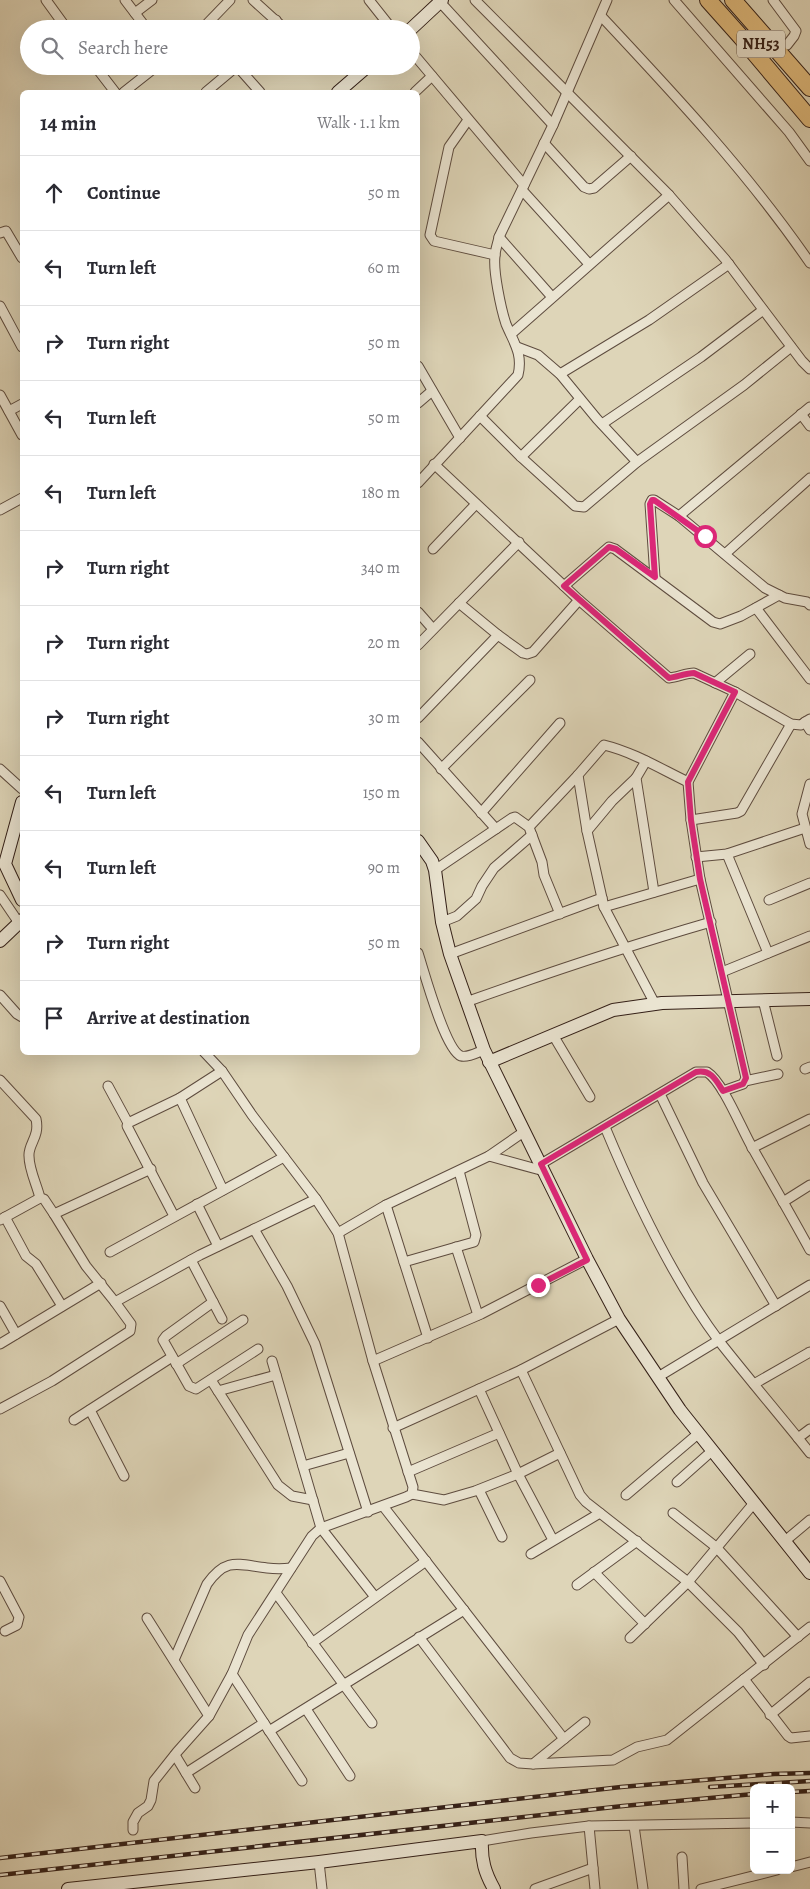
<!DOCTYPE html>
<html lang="en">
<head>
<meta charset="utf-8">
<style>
  :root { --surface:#fff; --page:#f2f2f3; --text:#2b2b33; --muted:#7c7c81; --line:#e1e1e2 }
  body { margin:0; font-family:Alegreya,serif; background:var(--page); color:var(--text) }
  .controls { position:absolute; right:15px; bottom:15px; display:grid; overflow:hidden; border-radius:8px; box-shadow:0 5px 20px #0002 }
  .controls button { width:45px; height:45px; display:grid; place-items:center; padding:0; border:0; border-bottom:1px solid var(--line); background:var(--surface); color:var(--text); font:25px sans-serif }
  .stop { position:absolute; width:15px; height:15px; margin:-11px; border:4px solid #db2777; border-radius:50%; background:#fff }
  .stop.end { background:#db2777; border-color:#fff; box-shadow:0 1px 5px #0008 }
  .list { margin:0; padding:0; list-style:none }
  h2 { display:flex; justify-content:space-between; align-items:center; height:65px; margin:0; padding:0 20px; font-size:21px }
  h2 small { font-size:16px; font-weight:400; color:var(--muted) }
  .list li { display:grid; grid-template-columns:32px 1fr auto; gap:15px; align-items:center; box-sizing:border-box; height:75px; padding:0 20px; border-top:1px solid var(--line) }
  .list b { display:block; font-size:19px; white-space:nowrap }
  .list em { font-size:16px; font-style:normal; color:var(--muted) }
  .icon { flex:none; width:28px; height:28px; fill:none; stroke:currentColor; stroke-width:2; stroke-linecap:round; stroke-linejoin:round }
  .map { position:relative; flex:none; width:810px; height:1889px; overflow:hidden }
  .search { position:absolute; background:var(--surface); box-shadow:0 5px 20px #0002; left:20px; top:20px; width:400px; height:55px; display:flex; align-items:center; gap:12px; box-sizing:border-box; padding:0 18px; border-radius:28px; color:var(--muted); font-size:19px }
  .panel { position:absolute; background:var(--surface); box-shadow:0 5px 20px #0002; left:20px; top:90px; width:400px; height:965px; border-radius:8px }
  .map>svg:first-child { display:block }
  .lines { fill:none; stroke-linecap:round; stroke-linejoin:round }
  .street-casing { stroke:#5e4c3f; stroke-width:11 }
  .secondary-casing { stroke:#331f17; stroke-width:14 }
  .highway-casing { stroke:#331f17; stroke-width:18 }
  .street { stroke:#eae4d1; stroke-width:9 }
  .secondary { stroke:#eae4d1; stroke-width:12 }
  .highway { stroke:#dfba7c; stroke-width:16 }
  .rail-casing { stroke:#331f17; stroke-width:4.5 }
  .rail { stroke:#eae4d1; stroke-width:2.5; stroke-dasharray:8; stroke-linecap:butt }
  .route { stroke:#db2777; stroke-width:6 }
  .labels { text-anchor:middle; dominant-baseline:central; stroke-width:4; stroke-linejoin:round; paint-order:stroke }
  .shield { fill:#eae4d1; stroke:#6a5a4f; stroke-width:1 }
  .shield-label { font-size:16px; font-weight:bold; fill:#331f17 }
</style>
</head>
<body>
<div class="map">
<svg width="810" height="1889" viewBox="0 0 810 1889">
  <rect width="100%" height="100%" fill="#ded5b8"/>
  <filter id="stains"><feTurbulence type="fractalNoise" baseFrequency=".004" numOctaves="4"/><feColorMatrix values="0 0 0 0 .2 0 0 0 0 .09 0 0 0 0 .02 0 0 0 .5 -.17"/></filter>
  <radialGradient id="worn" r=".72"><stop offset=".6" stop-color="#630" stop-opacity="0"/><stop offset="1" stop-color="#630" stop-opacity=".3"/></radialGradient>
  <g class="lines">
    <g class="street-casing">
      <g id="street">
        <polyline points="46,0 67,29"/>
        <polyline points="125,0 147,29"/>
        <polyline points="253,0 285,29"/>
        <polyline points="369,0 392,29"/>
        <polyline points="475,0 669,195 725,259 802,361 810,369"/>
        <polyline points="674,0 789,132 810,161"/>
        <polyline points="773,0 796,31 794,36 787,45"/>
        <polyline points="440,2 553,125"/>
        <polyline points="135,13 152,0"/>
        <path d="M601,16C675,95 749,174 810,263"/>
        <polyline points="202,29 230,0"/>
        <polyline points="267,29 276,20"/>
        <polyline points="411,51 524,185"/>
        <polyline points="95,66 115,92"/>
        <polyline points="237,66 260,92"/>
        <polyline points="124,92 157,66"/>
        <polyline points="206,92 237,66"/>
        <polyline points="415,92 432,76"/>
        <polyline points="468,120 449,147 430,235 434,241 495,255"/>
        <polyline points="544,143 584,187 589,189 594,188 631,156"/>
        <polyline points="522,190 589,264"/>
        <polyline points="0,233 6,231 22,258"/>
        <polyline points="499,237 552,297"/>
        <polyline points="0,306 22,347"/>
        <polyline points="511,334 669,195"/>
        <polyline points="517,347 538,355 560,374 597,419 637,462"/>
        <polyline points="418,366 460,438"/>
        <polyline points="560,374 649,320 729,264"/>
        <polyline points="0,395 22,435"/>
        <polyline points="418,403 432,391"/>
        <polyline points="9,411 22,404"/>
        <polyline points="801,414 810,426"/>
        <polyline points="480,416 521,457 575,506 584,507 637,462 744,385 791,347"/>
        <polyline points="602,424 701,357 763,310"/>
        <polyline points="521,457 580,399"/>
        <path d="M434,464L579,600L669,678C678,677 686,673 694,673L735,692L791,724L801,725L805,722"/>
        <path d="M418,483L518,375C523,354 514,343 506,324C501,309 493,271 495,256C495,250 498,243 499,237L553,125L607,0"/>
        <polyline points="0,510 22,498"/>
        <polyline points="679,516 765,588 785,598 807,602 810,605"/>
        <polyline points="433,549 476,504"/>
        <polyline points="725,554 810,478"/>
        <polyline points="655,577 650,504 652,500 654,500 679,516 810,407"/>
        <polyline points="564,586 609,547 615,549 713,622 720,624 741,616 779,595"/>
        <polyline points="459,603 498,635"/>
        <polyline points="756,608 810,679"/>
        <polyline points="418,612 433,629"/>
        <polyline points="418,645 519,542"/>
        <polyline points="715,683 750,654"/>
        <polyline points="418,718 498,635 523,653 527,654 533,652 579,600"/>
        <polyline points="810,719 805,722 810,730"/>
        <polyline points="418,742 496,829"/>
        <polyline points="646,761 636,778 654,892"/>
        <polyline points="0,769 22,789"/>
        <polyline points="441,769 530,680"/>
        <polyline points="810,784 802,814 810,844"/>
        <polyline points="481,813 560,723"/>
        <polyline points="691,820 737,813 741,811 791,724"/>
        <polyline points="530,830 542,862 544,875 560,914"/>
        <polyline points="587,831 612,801 636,778"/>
        <polyline points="727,854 768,953"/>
        <polyline points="696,857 727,854 805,828"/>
        <polyline points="435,870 512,818 515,817 529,827 578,775"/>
        <polyline points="0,895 19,923"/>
        <polyline points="769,900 810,883"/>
        <polyline points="604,907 700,879"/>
        <polyline points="442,922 457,916 476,899 482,886 494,868 532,835"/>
        <path d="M418,953C424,971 445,1050 461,1056C468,1058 478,1052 484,1050"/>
        <polyline points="450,954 602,898"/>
        <polyline points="722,972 810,936"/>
        <polyline points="0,995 17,1014 22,1017"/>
        <polyline points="763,1000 777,1056"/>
        <path d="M466,1002C547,973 628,946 711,922"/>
        <path d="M655,1004L604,907L587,831L578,775L604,745C633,752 661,769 688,782"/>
        <polyline points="553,1035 590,1097"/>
        <polyline points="805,1069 810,1067"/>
        <path d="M0,1080L36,1119C40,1137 28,1144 29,1156C29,1170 37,1185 40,1198"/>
        <polyline points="745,1081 778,1074"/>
        <polyline points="108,1086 128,1123"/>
        <polyline points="723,1091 743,1084 746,1078 700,879 691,820 688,782 735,692"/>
        <polyline points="660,1094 703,1183 776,1306"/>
        <polyline points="180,1098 222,1071"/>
        <path d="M605,1127C635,1199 672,1278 719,1341C745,1374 772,1406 798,1438"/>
        <polyline points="752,1148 810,1119"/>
        <polyline points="489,1156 544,1171"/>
        <path d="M541,1164L696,1072H707C723,1082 741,1128 752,1147C771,1181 791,1215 810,1250"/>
        <polyline points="783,1202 810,1185"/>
        <polyline points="197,1204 218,1246"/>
        <polyline points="386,1205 428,1338"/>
        <polyline points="54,1214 86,1266 115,1302"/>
        <polyline points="174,1216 127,1126 128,1123 180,1098 223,1190"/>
        <polyline points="5,1217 26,1256 36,1264 62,1306"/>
        <polyline points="0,1220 40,1198 44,1199 54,1214 151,1169"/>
        <polyline points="254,1229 316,1199"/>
        <polyline points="338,1233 386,1205 489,1156 525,1131"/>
        <polyline points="456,1247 478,1315"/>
        <polyline points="110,1252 284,1157"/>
        <polyline points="191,1260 222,1319"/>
        <polyline points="404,1262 474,1242 476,1235 459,1171"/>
        <polyline points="213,1302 166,1336 163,1340 189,1386 196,1389 258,1349"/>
        <polyline points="0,1306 16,1334"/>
        <polyline points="0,1344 101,1283"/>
        <polyline points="272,1361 321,1528 375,1597"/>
        <polyline points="373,1361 481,1314 587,1259"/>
        <polyline points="176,1364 243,1320"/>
        <polyline points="521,1370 580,1495 586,1502 688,1582 738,1632 764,1665"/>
        <polyline points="658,1377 810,1285"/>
        <polyline points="211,1380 278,1485 292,1496 313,1500"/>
        <polyline points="754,1384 810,1352"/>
        <polyline points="479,1389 518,1474 560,1453"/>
        <polyline points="218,1391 276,1375"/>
        <polyline points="0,1409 52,1381 130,1331 131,1324 115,1302 200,1255 254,1229 287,1286 315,1344 368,1512"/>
        <polyline points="90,1410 124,1476"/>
        <polyline points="74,1420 172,1357"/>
        <polyline points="393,1428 521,1370 619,1319"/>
        <polyline points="810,1429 798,1438 810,1453"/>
        <polyline points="303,1466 349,1453"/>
        <polyline points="408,1472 499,1433"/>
        <polyline points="677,1482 713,1450"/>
        <polyline points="479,1490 502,1537"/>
        <polyline points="412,1494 444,1500 475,1491 518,1474 553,1540"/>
        <polyline points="626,1495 699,1433"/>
        <polyline points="383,1506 564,1739"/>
        <polyline points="673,1513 716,1547 798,1637"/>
        <polyline points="785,1541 810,1520"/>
        <polyline points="531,1554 600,1513"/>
        <polyline points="594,1572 645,1624"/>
        <polyline points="0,1581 19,1617 17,1625 5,1631"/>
        <polyline points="577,1585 637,1541"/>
        <polyline points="276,1593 372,1723"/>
        <polyline points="147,1618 209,1716"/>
        <polyline points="419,1637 510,1758 519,1763 533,1764 585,1722"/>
        <polyline points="630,1638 688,1582 754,1503"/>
        <polyline points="312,1643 426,1561"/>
        <path d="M174,1660L207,1584C227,1556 239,1565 267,1568C275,1569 283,1569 291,1568"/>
        <polyline points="232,1674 264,1723"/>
        <polyline points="744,1679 788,1736 791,1738 810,1736"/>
        <polyline points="306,1709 350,1776"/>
        <polyline points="770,1715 810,1682"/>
        <polyline points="269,1731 464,1610"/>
        <polyline points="175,1755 195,1788"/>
        <polyline points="533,1764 613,1760 637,1747 667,1740 810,1627"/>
        <polyline points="186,1773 264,1723 302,1781"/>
        <polyline points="791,1822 810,1823"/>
        <polyline points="589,1826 595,1889"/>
        <polyline points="634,1826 643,1889"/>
        <polyline points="133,1830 133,1822 138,1813 148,1806 151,1800 154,1781 177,1752 209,1716 232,1674 248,1635 312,1536 321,1528 406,1497 412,1494 413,1487 373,1361 338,1233 316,1199 252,1115 222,1071 204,1052"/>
        <polyline points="482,1841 531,1833 589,1826 754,1823"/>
        <polyline points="682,1857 684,1889"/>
        <polyline points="319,1862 322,1889"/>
        <polyline points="791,1867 810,1862"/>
        <polyline points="535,1889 593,1868"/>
        <polyline points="701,1889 777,1870"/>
      </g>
    </g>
    <g class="secondary-casing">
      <g id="secondary">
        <polyline points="411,29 442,0"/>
        <polyline points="338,92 368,66"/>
        <polyline points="22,802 5,864 22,900"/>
        <polyline points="418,841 432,861 435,870 442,922 450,954 484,1050 587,1259 619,1319 680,1410 810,1573"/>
        <polyline points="0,941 22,920"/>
        <polyline points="489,1062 613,1010 662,1003 810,999"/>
        <path d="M68,1889L319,1862L482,1841C481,1860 485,1873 494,1889"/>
      </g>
    </g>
    <g class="highway-casing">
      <g id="highway">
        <polyline points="708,0 741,37 810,119"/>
        <polyline points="733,0 810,88"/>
      </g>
    </g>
    <use href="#street" class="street"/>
    <use href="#secondary" class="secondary"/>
    <use href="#highway" class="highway"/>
    <g class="rail-casing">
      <g id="rail">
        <polyline points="710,1787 810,1781"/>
        <polyline points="791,1792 810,1791"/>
        <polyline points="0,1858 621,1787 774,1774 810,1773"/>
        <polyline points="0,1875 623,1806 754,1794"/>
      </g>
    </g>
    <use href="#rail" class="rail"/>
  </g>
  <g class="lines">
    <path class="route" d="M538,1285L587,1260L541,1164L696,1072C711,1069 716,1080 723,1091L743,1084L746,1078L700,879L691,820L688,782L735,692L694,673C686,673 677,677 669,678L564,586L609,547L616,549L655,577L650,504L652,500H654L705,536"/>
  </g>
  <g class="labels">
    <rect class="shield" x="737" y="30.5" width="48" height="27" rx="4"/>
    <g class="shield-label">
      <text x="761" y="44">NH53</text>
    </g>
  </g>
  <rect width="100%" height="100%" filter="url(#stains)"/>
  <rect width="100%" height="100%" fill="url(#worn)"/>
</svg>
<div class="controls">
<button>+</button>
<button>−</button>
</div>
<div class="stop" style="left:705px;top:536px"></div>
<div class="stop end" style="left:538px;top:1285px"></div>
<div class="search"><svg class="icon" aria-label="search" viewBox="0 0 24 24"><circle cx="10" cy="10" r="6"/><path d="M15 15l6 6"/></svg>Search here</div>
<section class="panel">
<h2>14 min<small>Walk · 1.1 km</small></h2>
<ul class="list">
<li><svg class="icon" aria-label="ahead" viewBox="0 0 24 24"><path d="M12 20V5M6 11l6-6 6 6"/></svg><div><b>Continue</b></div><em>50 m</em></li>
<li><svg class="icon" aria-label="left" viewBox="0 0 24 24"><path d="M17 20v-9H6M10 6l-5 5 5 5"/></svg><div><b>Turn left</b></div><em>60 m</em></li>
<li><svg class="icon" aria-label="right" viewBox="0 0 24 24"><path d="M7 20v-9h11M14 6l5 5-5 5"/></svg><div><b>Turn right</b></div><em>50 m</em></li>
<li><svg class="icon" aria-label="left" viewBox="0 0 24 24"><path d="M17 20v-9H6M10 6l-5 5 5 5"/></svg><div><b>Turn left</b></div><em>50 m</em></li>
<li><svg class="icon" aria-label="left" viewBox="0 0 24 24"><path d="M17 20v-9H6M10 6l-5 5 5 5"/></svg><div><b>Turn left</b></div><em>180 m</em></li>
<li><svg class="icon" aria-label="right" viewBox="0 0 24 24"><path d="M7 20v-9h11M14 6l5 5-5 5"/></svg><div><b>Turn right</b></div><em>340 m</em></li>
<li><svg class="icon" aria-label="right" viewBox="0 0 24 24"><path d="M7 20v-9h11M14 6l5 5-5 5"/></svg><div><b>Turn right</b></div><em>20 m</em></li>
<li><svg class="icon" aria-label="right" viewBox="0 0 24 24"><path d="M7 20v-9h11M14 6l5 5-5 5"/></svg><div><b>Turn right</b></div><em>30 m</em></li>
<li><svg class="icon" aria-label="left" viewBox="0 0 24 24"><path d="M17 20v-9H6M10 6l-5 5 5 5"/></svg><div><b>Turn left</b></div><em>150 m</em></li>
<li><svg class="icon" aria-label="left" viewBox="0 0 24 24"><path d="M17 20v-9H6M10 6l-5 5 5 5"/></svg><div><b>Turn left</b></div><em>90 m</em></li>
<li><svg class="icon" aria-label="right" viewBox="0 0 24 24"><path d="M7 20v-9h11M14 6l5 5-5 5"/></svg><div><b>Turn right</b></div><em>50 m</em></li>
<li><svg class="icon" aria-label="arrive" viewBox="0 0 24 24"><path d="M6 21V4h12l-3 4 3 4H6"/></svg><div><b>Arrive at destination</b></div></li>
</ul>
</section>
</div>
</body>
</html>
